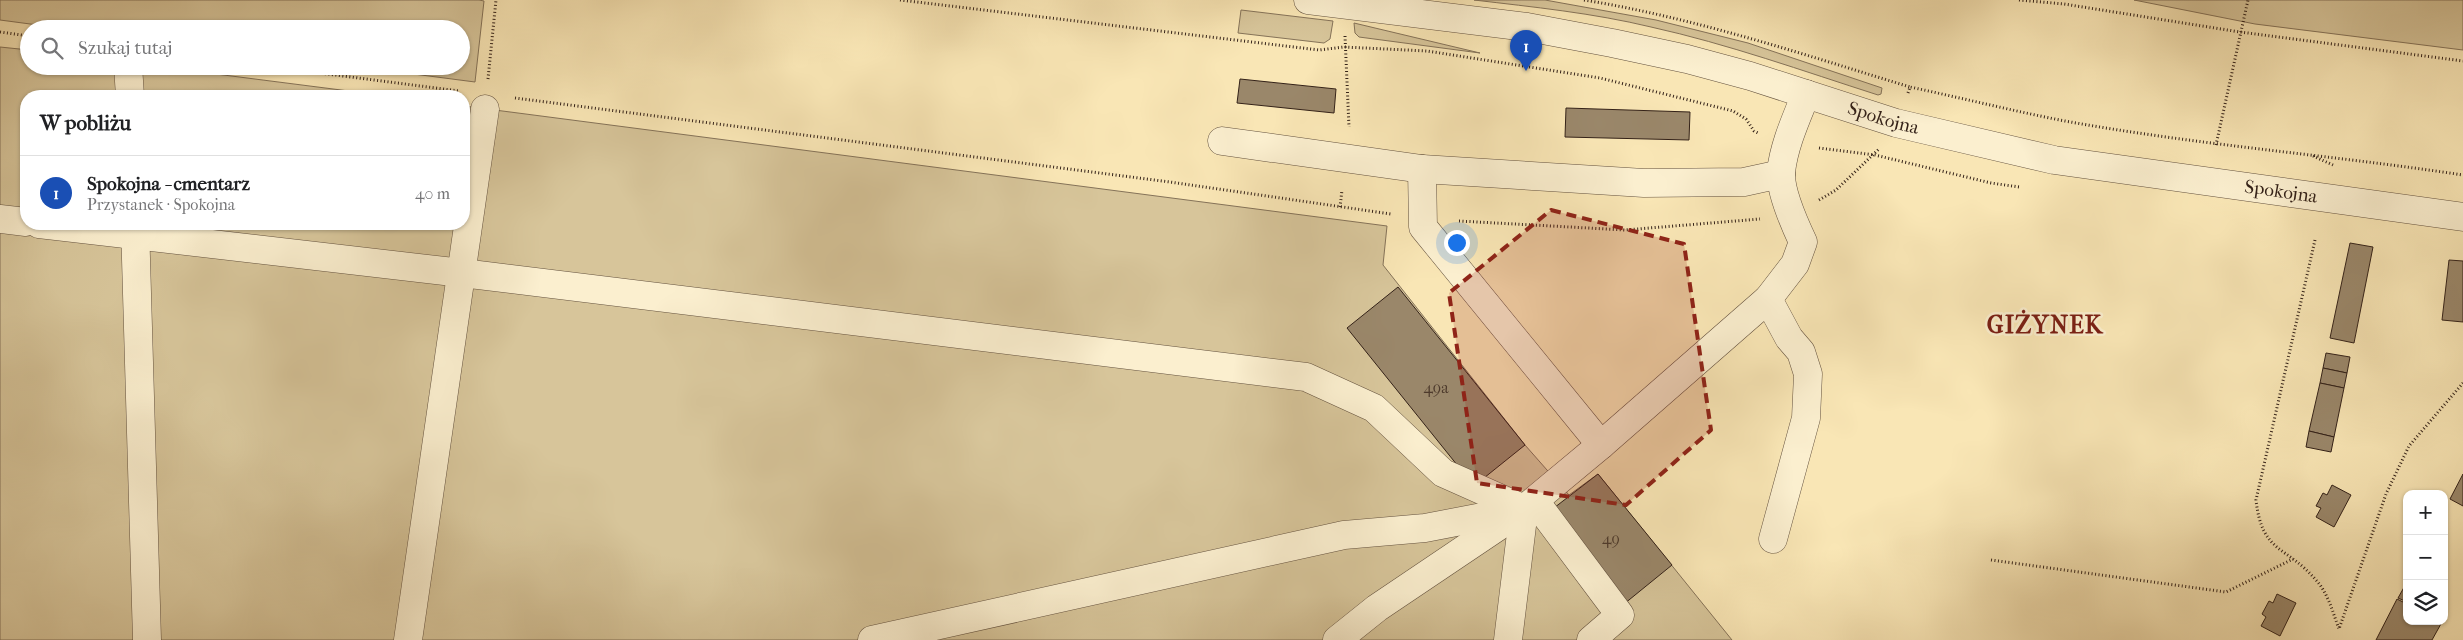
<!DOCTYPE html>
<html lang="pl">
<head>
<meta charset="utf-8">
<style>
  :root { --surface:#fff; --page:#f2f2f2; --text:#202124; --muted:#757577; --line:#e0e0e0; --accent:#0b8043 }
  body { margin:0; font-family:"IM FELL French Canon",serif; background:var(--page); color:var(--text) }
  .controls { position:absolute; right:15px; bottom:15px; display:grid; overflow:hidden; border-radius:10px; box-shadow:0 1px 4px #0004 }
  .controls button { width:45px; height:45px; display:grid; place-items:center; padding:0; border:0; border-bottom:1px solid var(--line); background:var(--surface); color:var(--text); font:25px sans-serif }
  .you { position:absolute; left:1456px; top:242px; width:18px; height:18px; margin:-12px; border:4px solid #fff; border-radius:50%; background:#1a73e8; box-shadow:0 0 0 8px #1a73e833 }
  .badge { display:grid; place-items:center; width:32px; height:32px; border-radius:50%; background:var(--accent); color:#fff; font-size:16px; font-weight:700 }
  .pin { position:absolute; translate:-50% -41px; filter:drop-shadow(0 1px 2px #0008) }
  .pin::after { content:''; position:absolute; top:26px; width:18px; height:15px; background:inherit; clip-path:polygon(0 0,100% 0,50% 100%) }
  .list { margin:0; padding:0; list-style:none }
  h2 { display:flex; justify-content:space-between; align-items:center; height:65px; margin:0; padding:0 20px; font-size:21px }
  h2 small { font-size:16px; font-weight:400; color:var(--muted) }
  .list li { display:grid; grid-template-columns:32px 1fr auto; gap:15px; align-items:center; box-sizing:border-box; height:75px; padding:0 20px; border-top:1px solid var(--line) }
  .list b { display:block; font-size:19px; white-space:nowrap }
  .list p { margin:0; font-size:16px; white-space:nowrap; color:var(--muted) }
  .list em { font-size:16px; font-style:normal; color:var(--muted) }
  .icon { flex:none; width:28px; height:28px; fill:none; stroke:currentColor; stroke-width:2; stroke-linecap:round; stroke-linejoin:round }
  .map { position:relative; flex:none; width:2463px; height:640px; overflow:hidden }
  .search { position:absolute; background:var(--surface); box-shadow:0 1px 4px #0004; left:20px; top:20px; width:450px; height:55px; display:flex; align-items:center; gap:12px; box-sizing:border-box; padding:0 18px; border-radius:28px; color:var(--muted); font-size:19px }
  .panel { position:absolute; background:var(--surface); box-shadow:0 1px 4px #0004; left:20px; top:90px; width:450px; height:140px; border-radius:20px }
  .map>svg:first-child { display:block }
  .green { fill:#d7c59a; stroke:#857359 }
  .building { fill:#9a876a; stroke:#332118 }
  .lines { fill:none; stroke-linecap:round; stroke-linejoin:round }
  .minor-casing { stroke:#64523f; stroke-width:29 }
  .path { stroke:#332118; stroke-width:3; stroke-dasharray:1 2.5; stroke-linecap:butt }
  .minor { stroke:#fbefcf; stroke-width:28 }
  .marked { fill:#8f2418; fill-opacity:0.2; stroke:#8f2418; stroke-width:4; stroke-dasharray:10 6; stroke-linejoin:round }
  .labels { text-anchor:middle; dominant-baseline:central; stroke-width:5; stroke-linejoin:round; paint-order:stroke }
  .number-label { font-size:16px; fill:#4d3a2c }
  .street-label { font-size:19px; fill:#332118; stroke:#fbefcf }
  .district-label { font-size:24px; font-weight:bold; letter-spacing:1px; fill:#7a1f14; stroke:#fbefcf }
</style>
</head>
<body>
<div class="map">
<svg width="2463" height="640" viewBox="0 0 2463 640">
  <rect width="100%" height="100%" fill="#f9e6b5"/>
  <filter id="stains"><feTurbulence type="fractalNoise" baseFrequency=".004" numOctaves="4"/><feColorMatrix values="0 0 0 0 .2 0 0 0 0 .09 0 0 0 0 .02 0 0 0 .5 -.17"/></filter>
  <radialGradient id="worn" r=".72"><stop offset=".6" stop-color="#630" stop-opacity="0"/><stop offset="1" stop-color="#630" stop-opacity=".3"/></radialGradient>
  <g class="green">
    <polygon points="0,0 479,0 484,1 475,82 352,66 461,66 461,29 68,29 0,20"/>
    <path d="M1474,0H1545L1656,20L1748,43L1882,88L1881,94L1878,95C1803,71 1728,44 1651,27C1593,13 1533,7 1474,0Z"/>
    <polygon points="2134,0 2463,0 2463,50 2255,24"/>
    <polygon points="1241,10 1333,21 1330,39 1324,43 1238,33"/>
    <polygon points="1354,23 1480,53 1359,37 1355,33"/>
    <polygon points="0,47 29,50 29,66 153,66 388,96 26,96 26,224 464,224 464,106 1387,226 1383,265 1525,445 1569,495 1598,474 1732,640 0,640"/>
  </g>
  <g class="building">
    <polygon points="1240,79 1336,89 1334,113 1237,103"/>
    <polygon points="1566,108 1690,112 1689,140 1565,137"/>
    <polygon points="2350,243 2373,247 2354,343 2330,338"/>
    <polygon points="2449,260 2463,261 2463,322 2442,320"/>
    <polygon points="1398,287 1525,445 1474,486 1347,328"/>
    <polygon points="2326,353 2350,357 2347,373 2323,368"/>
    <polygon points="2323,368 2347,373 2344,388 2320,383"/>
    <polygon points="2320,383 2344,388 2334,437 2309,431"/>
    <polygon points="2309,431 2334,437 2331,452 2306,447"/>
    <polygon points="1598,474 1672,565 1624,604 1550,511"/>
    <polygon points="2463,474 2463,506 2450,499"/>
    <polygon points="2332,485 2351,495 2334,527 2316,517 2321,508 2316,506 2323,493 2327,495"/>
    <polygon points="2407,582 2407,602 2398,598"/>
    <polygon points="2277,594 2296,603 2280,636 2261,626 2266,617 2262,614 2269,601 2273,603"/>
    <polygon points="2397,599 2407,604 2407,621 2442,622 2432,640 2376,640"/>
  </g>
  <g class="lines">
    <g class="minor-casing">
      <g id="minor">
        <path id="s1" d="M1308,0L1527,27L1612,43L1687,59L1750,76L1896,123L2054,160L2463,217"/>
        <polyline points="128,66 130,96"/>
        <polyline points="1222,141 1422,169 1644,183 1744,182 1781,174"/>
        <path d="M1422,169L1423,227L1601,445L1768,299L1795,264L1803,242C1795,225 1780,191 1781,172C1784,145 1796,119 1806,94"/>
        <polyline points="0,219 26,222"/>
        <polyline points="39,224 462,273 1306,377 1374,408 1443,473 1524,509"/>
        <polyline points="135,224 147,640"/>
        <polyline points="1768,299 1789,338 1801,352 1808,374 1806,418 1773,539"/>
        <polyline points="1535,501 1620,615 1591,640"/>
        <polyline points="408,640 485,109"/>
        <polyline points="872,640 1344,535 1425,528 1524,509"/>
        <polyline points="1337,640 1377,608 1524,509 1601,445"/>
        <polyline points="1508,640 1524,509"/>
      </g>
    </g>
    <g class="path">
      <polyline points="900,0 1319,50 1344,47 1427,51 1600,78 1733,111 1746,119 1754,131 1758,133"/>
      <path d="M1584,0C1695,18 1802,54 1910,87"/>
      <polyline points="2019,0 2064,4 2240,32 2463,61"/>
      <polyline points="0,32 29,36"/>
      <polyline points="1345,36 1349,127"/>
      <polyline points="266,66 459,91"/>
      <polyline points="488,79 496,0"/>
      <path d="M1908,93L1910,87C1962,98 2013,111 2065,121C2197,145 2331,155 2463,175"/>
      <polyline points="515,98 1170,182 1391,214"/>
      <polyline points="2216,145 2248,0"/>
      <polyline points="1819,148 1875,155 1991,183 2019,187"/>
      <polyline points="2313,156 2333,165"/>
      <polyline points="1819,200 1836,190 1879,149"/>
      <polyline points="1340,207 1342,190"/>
      <polyline points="1459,221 1625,230 1760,219"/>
      <path d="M2315,240L2256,500C2262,554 2286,545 2316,580C2328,593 2333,613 2339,629L2386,494L2409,446L2463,383"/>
      <polyline points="1991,560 2226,592 2293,559"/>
    </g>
    <use href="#minor" class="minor"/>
  </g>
  <path class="marked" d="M1551,210L1684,244L1711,430L1626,505L1477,483L1449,293Z"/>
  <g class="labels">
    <g class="number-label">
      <text x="1436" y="387">49a</text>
      <text x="1611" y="538">49</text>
    </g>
    <g class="street-label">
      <text stroke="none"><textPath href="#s1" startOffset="589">Spokojna</textPath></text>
      <text stroke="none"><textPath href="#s1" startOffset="994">Spokojna</textPath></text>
    </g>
    <g class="district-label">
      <text x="2045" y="325">GIŻYNEK</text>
    </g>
  </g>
  <rect width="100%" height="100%" filter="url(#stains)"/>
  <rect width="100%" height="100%" fill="url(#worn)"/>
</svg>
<div class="controls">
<button>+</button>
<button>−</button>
<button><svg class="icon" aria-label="layers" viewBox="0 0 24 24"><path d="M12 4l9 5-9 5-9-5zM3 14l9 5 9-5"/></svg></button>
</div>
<div class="you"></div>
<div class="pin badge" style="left:1526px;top:71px;background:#1a4fb4">1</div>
<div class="search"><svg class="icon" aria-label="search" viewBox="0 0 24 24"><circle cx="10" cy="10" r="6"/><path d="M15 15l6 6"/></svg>Szukaj tutaj</div>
<section class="panel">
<h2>W pobliżu<small></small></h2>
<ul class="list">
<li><span class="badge" style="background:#1a4fb4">1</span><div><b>Spokojna - cmentarz</b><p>Przystanek · Spokojna</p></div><em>40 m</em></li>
</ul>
</section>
</div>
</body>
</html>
